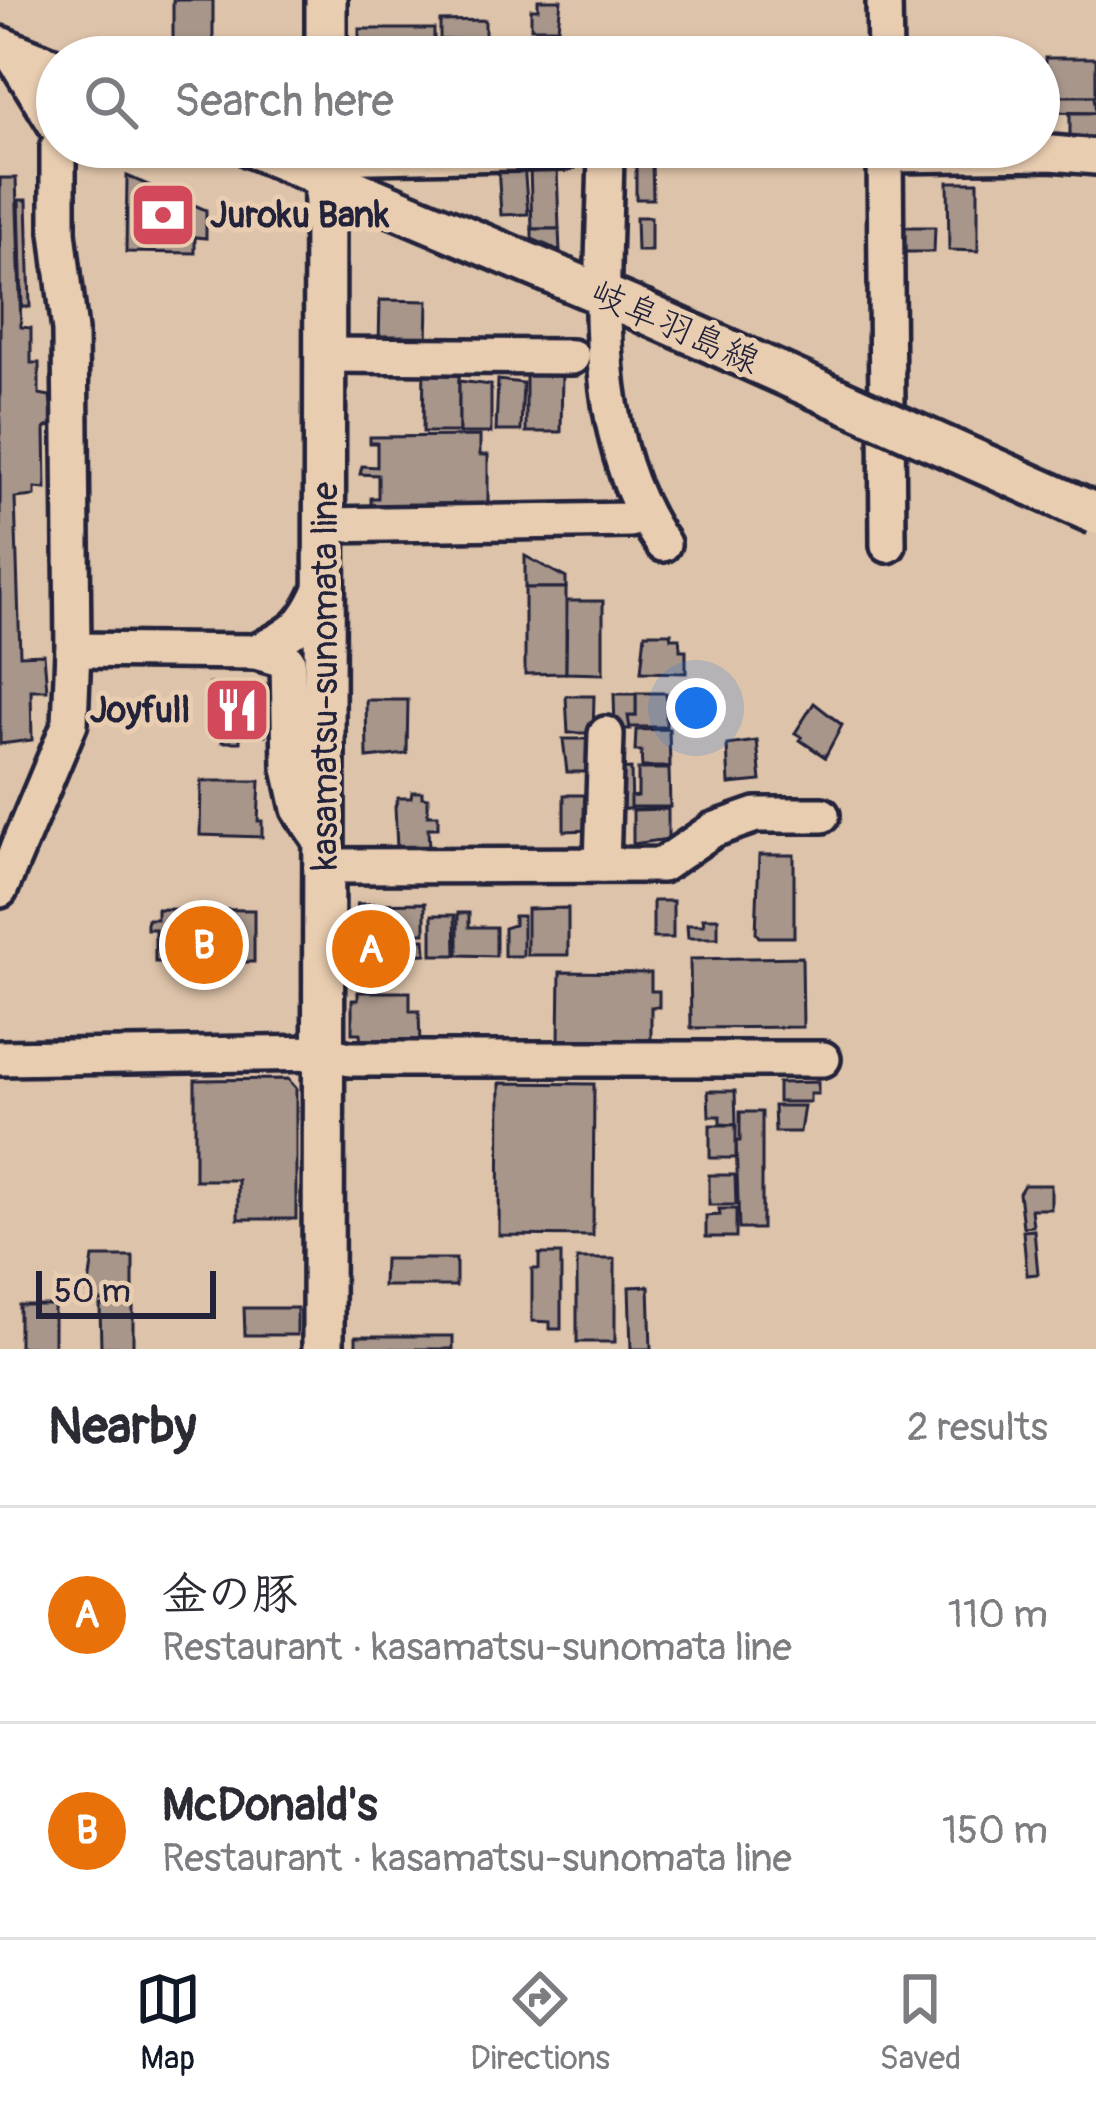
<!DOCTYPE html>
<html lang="en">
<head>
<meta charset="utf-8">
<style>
  :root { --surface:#fff; --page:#f2f2f3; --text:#2b2b33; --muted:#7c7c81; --line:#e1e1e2; --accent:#111827 }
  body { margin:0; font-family:Pangolin,"Klee One",sans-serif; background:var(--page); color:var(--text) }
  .scale { position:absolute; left:36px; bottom:30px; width:180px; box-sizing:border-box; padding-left:12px; border:6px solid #22223b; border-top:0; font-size:33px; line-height:42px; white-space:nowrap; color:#22223b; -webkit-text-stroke:9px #e9cdb0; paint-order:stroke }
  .you { position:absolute; left:696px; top:708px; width:42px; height:42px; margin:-30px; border:9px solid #fff; border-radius:50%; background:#1a73e8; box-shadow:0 0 0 18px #1a73e833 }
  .badge { display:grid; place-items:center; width:78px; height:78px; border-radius:50%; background:var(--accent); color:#fff; font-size:39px; font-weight:700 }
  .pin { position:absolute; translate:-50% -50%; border:6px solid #fff; box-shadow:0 3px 12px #0006 }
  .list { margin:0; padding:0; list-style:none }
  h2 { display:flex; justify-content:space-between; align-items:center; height:156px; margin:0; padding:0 48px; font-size:51px }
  h2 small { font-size:39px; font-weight:400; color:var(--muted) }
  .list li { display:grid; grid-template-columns:78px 1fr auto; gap:36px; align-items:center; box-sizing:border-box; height:216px; padding:0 48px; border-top:3px solid var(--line) }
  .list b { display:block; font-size:45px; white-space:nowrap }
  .list p { margin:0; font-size:39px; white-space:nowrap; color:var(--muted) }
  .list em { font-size:39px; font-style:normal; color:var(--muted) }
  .icon { flex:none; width:66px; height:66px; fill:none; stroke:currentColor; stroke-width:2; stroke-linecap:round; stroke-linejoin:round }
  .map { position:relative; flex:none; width:1096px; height:1349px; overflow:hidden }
  .search { position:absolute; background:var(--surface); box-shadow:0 3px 9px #0004; left:36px; right:36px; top:36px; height:132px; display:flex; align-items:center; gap:30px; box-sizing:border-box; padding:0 42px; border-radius:66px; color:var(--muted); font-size:45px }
  .sheet { height:588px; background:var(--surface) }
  nav { display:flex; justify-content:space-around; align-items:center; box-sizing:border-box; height:168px; border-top:3px solid var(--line); background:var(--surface); font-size:33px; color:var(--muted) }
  nav a { display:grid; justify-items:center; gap:6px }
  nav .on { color:var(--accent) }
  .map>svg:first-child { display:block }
  .building { fill:#a8968a; stroke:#22223b; stroke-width:3 }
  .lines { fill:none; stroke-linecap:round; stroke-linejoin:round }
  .minor-casing { stroke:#22223b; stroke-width:42 }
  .major-casing { stroke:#22223b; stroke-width:48 }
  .minor { stroke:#e9cdb0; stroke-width:33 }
  .major { stroke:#e9cdb0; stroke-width:39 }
  .major-bridge-casing { stroke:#22223b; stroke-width:48; stroke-linecap:butt }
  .major-bridge { stroke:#e9cdb0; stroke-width:39 }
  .labels { text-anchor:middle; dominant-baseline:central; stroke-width:10; stroke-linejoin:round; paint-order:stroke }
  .poi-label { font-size:36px; font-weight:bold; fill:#22223b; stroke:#e9cdb0; text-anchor:start }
  .street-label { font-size:36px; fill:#22223b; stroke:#e9cdb0 }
</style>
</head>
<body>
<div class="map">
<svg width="1096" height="1349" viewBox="0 0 1096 1349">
  <rect width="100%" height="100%" fill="#ddc3a9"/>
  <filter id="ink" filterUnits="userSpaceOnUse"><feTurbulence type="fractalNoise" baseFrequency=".00833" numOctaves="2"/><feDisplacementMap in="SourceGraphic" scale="24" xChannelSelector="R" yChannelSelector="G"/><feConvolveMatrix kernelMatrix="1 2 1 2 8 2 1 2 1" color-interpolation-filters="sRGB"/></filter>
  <g filter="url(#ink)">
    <g class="building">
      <polygon points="173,0 213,0 213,47 173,48"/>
      <polygon points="538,0 561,0 558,28 531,28 531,9 538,9"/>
      <polygon points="485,20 485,38 440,40 440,21"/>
      <rect x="359" y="29" width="75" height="22"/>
      <rect x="1045" y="58" width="51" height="38"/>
      <polygon points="1045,96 1094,96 1096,113 1045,112"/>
      <rect x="1070" y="113" width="26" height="26"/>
      <polygon points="636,162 652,162 653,199 636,199"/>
      <polygon points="524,164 528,214 501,215 498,165"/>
      <polygon points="557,166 559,229 532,229 530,167"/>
      <polygon points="127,176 206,210 206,238 195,237 195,253 126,252"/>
      <polygon points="0,178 16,178 21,327 31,328 31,363 39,363 39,394 50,396 53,425 45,428 46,489 35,488 35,496 15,498 20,655 44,654 47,690 31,690 32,740 0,744"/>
      <polygon points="948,182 978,182 978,251 949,250"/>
      <polygon points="19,200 27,200 30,307 22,307"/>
      <polygon points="636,217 651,217 651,251 637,251"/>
      <polygon points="903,227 935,227 934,252 903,252"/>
      <polygon points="532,229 559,229 560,251 532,239"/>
      <polygon points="380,300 428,301 427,346 379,346"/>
      <polygon points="424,364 459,364 459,432 423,432"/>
      <polygon points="526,372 562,372 561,432 526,432"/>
      <polygon points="498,380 523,383 521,431 496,431"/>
      <polygon points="459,381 491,385 491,433 459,433"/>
      <polygon points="480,436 480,455 488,455 488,505 371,505 371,498 378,498 378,475 360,474 362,466 377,467 377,443 370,443 370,437"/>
      <polygon points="525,556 566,578 566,588 525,588"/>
      <polygon points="525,588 566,588 566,673 525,674"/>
      <polygon points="567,601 603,601 603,674 566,673"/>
      <polygon points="645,633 672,633 671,638 680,638 680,650 686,650 686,673 641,672"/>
      <polygon points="209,684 266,684 265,735 240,735 240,742 222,742 222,736 208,735"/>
      <polygon points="636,693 666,693 666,727 627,727 628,716 636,716"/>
      <polygon points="614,694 636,694 636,716 628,716 630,729 615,729"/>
      <polygon points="566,696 594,696 593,733 568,733"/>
      <polygon points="366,700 408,700 407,754 367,758"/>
      <polygon points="814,703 842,725 825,757 800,740 802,737 795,733"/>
      <polygon points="669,729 670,767 642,767 641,751 635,751 636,730"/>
      <polygon points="563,739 593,739 593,772 567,772"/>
      <polygon points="757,741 761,781 729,784 727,745"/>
      <polygon points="631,769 632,809 616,809 615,770"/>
      <polygon points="638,769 669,769 670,807 630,807 630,797 638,796"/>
      <polygon points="201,781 260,781 258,821 262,821 262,837 200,835"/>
      <polygon points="412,792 422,792 422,797 428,798 428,815 438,815 438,828 428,828 429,848 397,848 395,807 398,798 411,798"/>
      <polygon points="564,795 593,795 593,830 564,831"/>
      <polygon points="668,809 668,839 633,844 633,810"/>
      <polygon points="759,855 794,855 794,937 759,937 756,933"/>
      <rect x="653" y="901" width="20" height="37"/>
      <polygon points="425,903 425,933 357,933 357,904"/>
      <polygon points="568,908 568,955 527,955 527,909"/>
      <polygon points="157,909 254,910 254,962 155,962 155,929 147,929 147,919 157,919"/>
      <polygon points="458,913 469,913 469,927 496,927 496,956 458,955"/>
      <polygon points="432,915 455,915 456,955 432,955"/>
      <polygon points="514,916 523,916 523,956 504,956 504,928 514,925"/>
      <polygon points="703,918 718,918 718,938 688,938 687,925 704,925"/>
      <polygon points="385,939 425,939 426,954 380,956"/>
      <polygon points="802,957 803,1027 691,1028 690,959"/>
      <polygon points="560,972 651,973 651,991 659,991 659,1007 651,1007 651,1042 559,1042"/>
      <polygon points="358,992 410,992 410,1011 419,1011 420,1048 361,1046 360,1033 352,1033 352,1000 358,1000"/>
      <polygon points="288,1079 296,1088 296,1219 238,1219 238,1180 195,1180 195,1080"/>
      <polygon points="818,1082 818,1094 810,1094 810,1102 778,1102 778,1083"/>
      <polygon points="500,1083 594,1084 593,1236 499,1235"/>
      <polygon points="708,1091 735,1091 736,1125 720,1124 720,1116 709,1116"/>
      <polygon points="774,1106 804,1106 800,1132 775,1132"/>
      <polygon points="740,1112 762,1112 762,1229 739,1229 736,1141 740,1141"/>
      <rect x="710" y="1125" width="26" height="33"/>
      <polygon points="709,1175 735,1175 736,1205 709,1205"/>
      <polygon points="1024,1185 1051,1185 1051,1209 1031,1209 1033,1226 1023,1227 1019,1193"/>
      <polygon points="719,1209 736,1209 736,1237 706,1237 706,1216 720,1215"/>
      <polygon points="1034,1230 1038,1274 1027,1275 1023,1231"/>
      <polygon points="539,1254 561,1254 561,1329 550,1329 550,1322 532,1321 532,1269 539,1269"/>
      <polygon points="93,1257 133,1257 133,1301 93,1301 92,1292 88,1292"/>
      <polygon points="384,1259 456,1259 456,1286 383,1286"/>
      <rect x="577" y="1259" width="38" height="83"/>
      <polygon points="649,1286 651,1349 631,1349 629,1287"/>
      <rect x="19" y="1305" width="35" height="42"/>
      <polygon points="100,1305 133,1305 133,1347 101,1347"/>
      <polygon points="244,1308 297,1308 297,1335 245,1335"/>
      <rect x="356" y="1336" width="97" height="13"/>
    </g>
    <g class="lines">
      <g class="minor-casing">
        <g id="minor">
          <polyline points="884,0 885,57"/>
          <polyline points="10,51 57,127"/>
          <polyline points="58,147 58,232 70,331 73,650 256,652 288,661 290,768 299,809 323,844"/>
          <path d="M606,147C605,277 584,432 663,544"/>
          <polyline points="885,147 888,545"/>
          <polyline points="885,155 1051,153 1096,157"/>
          <polyline points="325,157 564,152"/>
          <polyline points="325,355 572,357"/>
          <polyline points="326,525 630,520 642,514"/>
          <path d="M256,652C295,632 306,626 323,584"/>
          <polyline points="602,865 606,734"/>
          <polyline points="324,866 662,865 713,830 756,815 822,815"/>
          <polyline points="0,890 70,723 73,650"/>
          <polyline points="0,1058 323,1053 350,1059 823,1059"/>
        </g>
      </g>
      <g class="major-casing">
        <g id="major">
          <polyline points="0,47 57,70"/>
          <polyline points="326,57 326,0"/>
          <polyline points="252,147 641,311"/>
          <polyline points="323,1349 325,147"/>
        </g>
      </g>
      <use href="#minor" class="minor"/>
      <use href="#major" class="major"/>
      <g class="major-bridge-casing">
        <polyline id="major-bridge" points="641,311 1096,514"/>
      </g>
      <use href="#major-bridge" class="major-bridge"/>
    </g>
  </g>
  <defs>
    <g id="bank-square" transform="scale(3.45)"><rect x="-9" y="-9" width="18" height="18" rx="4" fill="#d1495b" stroke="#e9cdb0"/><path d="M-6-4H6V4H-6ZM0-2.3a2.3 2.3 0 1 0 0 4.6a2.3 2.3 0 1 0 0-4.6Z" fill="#fff"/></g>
    <g id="restaurant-square" transform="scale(3.45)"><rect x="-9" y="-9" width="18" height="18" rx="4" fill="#d1495b" stroke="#e9cdb0"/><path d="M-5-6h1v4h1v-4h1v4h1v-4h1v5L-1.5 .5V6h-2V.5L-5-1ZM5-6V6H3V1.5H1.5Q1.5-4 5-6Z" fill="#fff"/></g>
  </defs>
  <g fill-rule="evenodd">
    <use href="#bank-square" x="163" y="215"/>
    <use href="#restaurant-square" x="237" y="710"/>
  </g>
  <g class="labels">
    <g class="poi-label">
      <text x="210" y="215">Juroku Bank</text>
      <text x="190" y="710" text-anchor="end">Joyfull</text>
    </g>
    <g class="street-label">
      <text transform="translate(675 327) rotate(24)">岐阜羽島線</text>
      <text transform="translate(325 676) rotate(-90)">kasamatsu-sunomata line</text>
    </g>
  </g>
</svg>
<div class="scale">50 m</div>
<div class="you"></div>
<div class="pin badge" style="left:371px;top:949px;background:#e8710a">A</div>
<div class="pin badge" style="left:204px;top:945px;background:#e8710a">B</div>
<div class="search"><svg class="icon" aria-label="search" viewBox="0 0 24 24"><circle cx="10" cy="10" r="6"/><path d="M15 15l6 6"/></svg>Search here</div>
</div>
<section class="sheet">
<h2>Nearby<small>2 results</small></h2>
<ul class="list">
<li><span class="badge" style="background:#e8710a">A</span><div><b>金の豚</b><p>Restaurant · kasamatsu-sunomata line</p></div><em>110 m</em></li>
<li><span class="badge" style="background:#e8710a">B</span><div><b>McDonald's</b><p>Restaurant · kasamatsu-sunomata line</p></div><em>150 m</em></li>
</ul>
</section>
<nav>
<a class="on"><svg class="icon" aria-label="map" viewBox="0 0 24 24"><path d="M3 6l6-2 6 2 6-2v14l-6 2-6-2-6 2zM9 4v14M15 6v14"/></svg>Map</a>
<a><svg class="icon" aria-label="directions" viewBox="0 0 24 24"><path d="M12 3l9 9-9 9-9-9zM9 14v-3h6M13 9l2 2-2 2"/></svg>Directions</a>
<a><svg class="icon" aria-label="saved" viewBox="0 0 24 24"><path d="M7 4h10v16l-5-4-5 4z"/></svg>Saved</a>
</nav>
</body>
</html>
